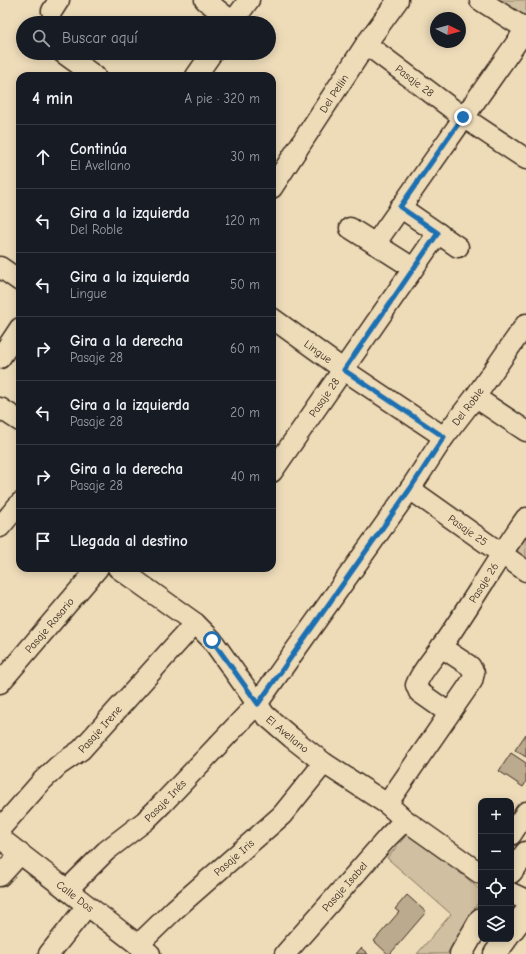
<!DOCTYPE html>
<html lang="es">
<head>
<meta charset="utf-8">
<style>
  :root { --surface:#171b24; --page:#20242c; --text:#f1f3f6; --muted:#9ea1a6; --line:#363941 }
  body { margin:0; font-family:"Comic Neue",sans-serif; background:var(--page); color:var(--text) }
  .controls { position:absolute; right:12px; bottom:12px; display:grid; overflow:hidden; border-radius:8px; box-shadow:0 2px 10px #0003 }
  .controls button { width:36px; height:36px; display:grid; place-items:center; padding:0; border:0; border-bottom:1px solid var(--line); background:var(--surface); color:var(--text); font:20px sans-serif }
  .compass { position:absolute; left:430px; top:12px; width:36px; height:36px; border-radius:50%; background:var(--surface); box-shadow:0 2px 10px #0003; rotate:96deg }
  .stop { position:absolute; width:12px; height:12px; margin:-9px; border:3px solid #1f6fb2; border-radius:50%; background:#fff }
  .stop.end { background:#1f6fb2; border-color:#fff; box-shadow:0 1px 4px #0008 }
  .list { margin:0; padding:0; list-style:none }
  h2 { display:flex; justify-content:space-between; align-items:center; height:52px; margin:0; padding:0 16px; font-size:17px }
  h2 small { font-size:13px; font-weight:400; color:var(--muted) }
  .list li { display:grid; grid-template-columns:26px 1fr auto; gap:12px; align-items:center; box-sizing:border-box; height:64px; padding:0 16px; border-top:1px solid var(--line) }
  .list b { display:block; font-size:15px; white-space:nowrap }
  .list p { margin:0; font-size:13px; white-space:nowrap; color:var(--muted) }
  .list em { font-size:13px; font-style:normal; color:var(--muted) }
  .icon { flex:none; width:22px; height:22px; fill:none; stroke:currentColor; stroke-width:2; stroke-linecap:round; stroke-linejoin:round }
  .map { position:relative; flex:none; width:526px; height:954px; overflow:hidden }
  .search { position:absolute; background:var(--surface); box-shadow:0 2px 10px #0003; left:16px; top:16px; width:260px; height:44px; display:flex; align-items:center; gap:10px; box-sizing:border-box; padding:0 14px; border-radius:22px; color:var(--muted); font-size:15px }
  .panel { position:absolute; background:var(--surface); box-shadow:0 2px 10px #0003; left:16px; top:72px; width:260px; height:500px; border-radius:12px }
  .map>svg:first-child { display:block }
  .green { fill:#d0bfa0; stroke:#86745f }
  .building { fill:#bcaa8e; stroke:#3b2a1e }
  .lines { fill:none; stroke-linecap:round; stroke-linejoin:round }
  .street-casing { stroke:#3b2a1e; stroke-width:23 }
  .secondary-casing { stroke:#3b2a1e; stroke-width:25 }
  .street { stroke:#eedcb9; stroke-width:20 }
  .secondary { stroke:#eedcb9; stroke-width:22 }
  .route { stroke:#1f6fb2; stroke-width:5 }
  .labels { text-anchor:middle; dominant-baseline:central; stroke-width:4; stroke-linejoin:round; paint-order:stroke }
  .street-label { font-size:11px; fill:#3b2a1e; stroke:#eedcb9 }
</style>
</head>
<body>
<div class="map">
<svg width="526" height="954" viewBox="0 0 526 954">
  <rect width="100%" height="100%" fill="#eedcb9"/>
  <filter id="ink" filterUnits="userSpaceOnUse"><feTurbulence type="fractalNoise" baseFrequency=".025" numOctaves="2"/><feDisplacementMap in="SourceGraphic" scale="8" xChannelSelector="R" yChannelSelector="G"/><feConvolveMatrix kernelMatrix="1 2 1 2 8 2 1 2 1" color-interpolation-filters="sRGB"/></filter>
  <g filter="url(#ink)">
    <g class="green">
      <polygon points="496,0 526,0 526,20"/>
      <polygon points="526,530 526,561 512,551"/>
      <polygon points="409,832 445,858 481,891 481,898 447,954 417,954 451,914 387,858"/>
    </g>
    <g class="building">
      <polygon points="526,734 526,757 515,750"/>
      <polygon points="511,753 526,763 526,782 523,787 499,771"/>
      <polygon points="407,895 426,912 390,954 388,954 374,941 399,912 395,909"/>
      <polygon points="361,948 368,954 356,954"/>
    </g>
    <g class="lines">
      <g class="street-casing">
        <g id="street">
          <polyline points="205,0 233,22"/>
          <polyline points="480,0 526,29"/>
          <polyline points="52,11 59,0"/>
          <polyline points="232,23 249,0"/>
          <path id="s1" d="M366,44L463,117L526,159"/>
          <polyline points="63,53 95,76"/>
          <polyline points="196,76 212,53"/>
          <path id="s2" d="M272,188L366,44L398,0"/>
          <polyline points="400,207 458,247"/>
          <polyline points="350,228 413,268"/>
          <polyline points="375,244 526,29"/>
          <polyline points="0,267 20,281"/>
          <path id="s3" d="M272,318L344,370L444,437"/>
          <polyline points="0,358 20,328"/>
          <polyline points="475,397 526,431"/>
          <polyline points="0,408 20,421"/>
          <path id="s4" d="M272,472L438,233"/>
          <path id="s5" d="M410,489L526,571"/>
          <polyline points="0,527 20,503"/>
          <path id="s6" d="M118,568L195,623L212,640L265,715L292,738L324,763L387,804L405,820L481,874"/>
          <path id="s7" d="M0,683L98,568"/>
          <path id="s8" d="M449,713L419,692L416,685C421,671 433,659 441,647C471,605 496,560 526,518"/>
          <polyline points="387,804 472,681 474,673 470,666 441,647"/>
          <path id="s9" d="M0,829L42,781L59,765L81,750L195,623"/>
          <polyline points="511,835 526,812"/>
          <path id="s10" d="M0,838L150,954"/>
          <polyline points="0,876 20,854"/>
          <path id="s11" d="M67,890L106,851L145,821L162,804L257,704L410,489L444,437L475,397L526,324"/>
          <polyline points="511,893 526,900"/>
          <path id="s12" d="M138,945L175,909L282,815L324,763"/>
          <polyline points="49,954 87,906"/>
          <path id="s13" d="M285,954L388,837L405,820"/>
        </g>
      </g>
      <g class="secondary-casing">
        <g id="secondary">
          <polyline points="511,872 526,853"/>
          <polyline points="511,932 526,912"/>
          <polyline points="461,954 481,919"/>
          <polyline points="495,954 506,939"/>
        </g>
      </g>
      <use href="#street" class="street"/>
      <use href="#secondary" class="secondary"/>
    </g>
  </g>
  <g class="lines" filter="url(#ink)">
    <polyline class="route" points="212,640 258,704 410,489 444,437 344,370 438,233 400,207 463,117"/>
  </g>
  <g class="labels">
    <g class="street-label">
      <text stroke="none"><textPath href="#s1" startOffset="61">Pasaje 28</textPath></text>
      <text stroke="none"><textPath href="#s2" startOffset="113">Del Pellin</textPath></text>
      <text stroke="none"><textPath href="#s3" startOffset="57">Lingue</textPath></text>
      <text stroke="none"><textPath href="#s4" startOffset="91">Pasaje 28</textPath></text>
      <text stroke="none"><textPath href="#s11" startOffset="631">Del Roble</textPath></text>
      <text stroke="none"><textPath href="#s5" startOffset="71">Pasaje 25</textPath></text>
      <text stroke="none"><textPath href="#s8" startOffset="167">Pasaje 26</textPath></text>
      <text stroke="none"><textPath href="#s7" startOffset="76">Pasaje Rosario</textPath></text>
      <text stroke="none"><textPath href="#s9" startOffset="142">Pasaje Irene</textPath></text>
      <text stroke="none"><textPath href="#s6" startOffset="240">El Avellano</textPath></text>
      <text stroke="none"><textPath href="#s11" startOffset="133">Pasaje Inés</textPath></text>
      <text stroke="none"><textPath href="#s12" startOffset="130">Pasaje Iris</textPath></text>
      <text stroke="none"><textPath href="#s13" startOffset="90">Pasaje Isabel</textPath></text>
      <text stroke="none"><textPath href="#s10" startOffset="95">Calle Dos</textPath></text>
    </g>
  </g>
</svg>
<div class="controls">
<button>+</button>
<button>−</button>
<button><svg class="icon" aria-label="locate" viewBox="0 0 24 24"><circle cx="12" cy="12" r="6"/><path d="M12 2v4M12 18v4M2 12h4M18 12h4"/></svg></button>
<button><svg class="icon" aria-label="layers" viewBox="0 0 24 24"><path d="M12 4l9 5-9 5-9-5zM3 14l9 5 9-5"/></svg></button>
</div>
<svg class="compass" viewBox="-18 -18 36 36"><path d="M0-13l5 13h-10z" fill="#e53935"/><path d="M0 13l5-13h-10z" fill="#9ea1a6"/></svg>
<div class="stop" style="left:212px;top:640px"></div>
<div class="stop end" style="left:463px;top:117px"></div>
<div class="search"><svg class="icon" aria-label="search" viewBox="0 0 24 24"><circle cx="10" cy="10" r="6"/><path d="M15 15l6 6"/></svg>Buscar aquí</div>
<section class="panel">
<h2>4 min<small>A pie · 320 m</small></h2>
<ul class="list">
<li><svg class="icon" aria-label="ahead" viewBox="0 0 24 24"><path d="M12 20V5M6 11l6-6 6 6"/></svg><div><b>Continúa</b><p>El Avellano</p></div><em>30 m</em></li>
<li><svg class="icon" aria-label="left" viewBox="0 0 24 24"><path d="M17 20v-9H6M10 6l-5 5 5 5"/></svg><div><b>Gira a la izquierda</b><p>Del Roble</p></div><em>120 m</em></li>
<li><svg class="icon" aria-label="left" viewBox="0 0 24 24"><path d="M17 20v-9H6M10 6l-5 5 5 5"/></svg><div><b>Gira a la izquierda</b><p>Lingue</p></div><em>50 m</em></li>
<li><svg class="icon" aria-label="right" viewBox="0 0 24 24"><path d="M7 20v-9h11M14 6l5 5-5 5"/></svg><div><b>Gira a la derecha</b><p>Pasaje 28</p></div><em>60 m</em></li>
<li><svg class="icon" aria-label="left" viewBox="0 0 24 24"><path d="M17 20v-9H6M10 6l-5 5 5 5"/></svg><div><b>Gira a la izquierda</b><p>Pasaje 28</p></div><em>20 m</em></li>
<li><svg class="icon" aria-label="right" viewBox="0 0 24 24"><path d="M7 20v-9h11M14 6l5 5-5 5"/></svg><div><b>Gira a la derecha</b><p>Pasaje 28</p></div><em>40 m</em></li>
<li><svg class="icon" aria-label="arrive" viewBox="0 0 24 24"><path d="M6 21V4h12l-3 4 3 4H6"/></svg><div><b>Llegada al destino</b></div></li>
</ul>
</section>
</div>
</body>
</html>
